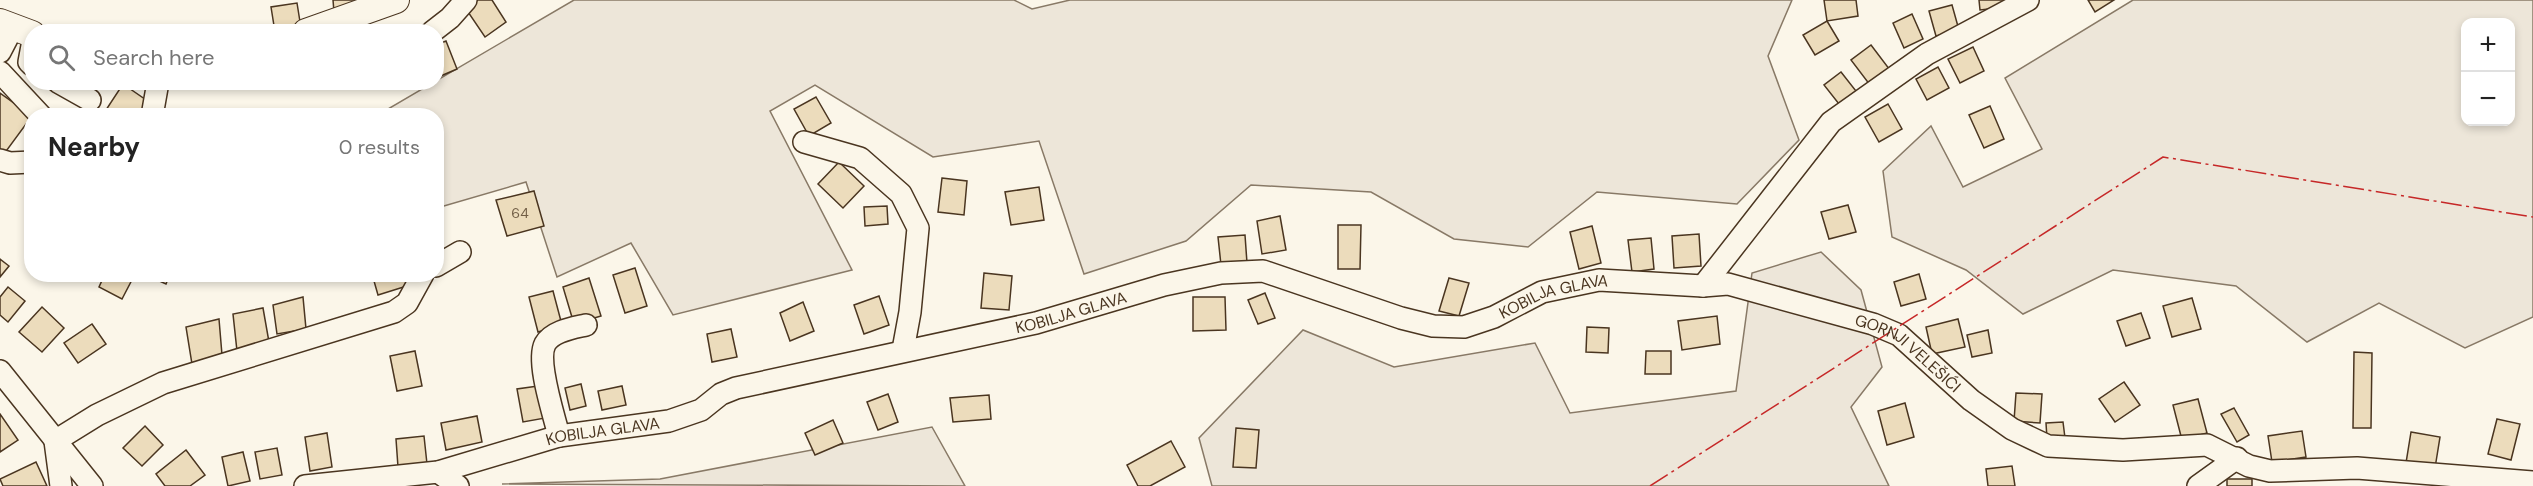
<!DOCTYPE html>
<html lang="en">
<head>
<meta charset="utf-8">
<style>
  :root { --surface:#fff; --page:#f2f2f2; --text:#222; --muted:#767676; --line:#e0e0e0 }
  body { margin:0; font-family:"DM Sans",sans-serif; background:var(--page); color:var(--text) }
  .controls { position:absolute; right:18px; top:18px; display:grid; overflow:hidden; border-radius:12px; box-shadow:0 3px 9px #0003 }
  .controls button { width:54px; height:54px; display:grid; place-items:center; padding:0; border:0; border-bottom:2px solid var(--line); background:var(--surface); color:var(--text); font:30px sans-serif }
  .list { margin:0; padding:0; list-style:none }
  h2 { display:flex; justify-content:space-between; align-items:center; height:78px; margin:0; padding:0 24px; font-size:26px }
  h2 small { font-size:20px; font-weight:400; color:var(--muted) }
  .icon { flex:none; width:33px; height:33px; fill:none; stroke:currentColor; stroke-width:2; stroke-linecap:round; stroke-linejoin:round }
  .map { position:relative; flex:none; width:2533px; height:486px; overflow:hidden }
  .search { position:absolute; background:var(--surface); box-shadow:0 3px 9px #0003; left:24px; top:24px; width:420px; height:66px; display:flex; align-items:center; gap:15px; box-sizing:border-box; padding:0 21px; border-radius:24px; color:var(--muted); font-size:22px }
  .panel { position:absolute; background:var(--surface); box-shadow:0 3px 9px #0003; left:24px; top:108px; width:420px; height:174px; border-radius:24px }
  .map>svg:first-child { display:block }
  .green { fill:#ede6d9; stroke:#887966; stroke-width:1.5; fill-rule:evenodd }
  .building { fill:#ecdcbc; stroke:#4a3520; stroke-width:1.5 }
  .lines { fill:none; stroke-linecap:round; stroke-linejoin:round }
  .minor-casing { stroke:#4a3520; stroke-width:24 }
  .major-casing { stroke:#4a3520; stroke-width:28 }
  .minor { stroke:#fbf6e9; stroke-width:21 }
  .major { stroke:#fbf6e9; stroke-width:26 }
  .power { stroke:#c62828; stroke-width:1.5; stroke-dasharray:21 4.5 3 4.5; stroke-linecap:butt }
  .labels { text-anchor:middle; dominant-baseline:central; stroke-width:4.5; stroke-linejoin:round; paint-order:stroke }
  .number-label { font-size:14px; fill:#725f47 }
  .street-label { font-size:16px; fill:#4a3520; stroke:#fbf6e9 }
</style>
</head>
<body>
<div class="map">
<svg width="2533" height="486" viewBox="0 0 2533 486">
  <rect width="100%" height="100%" fill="#fbf6e9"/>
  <g class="green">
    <polygon points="574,0 1014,0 1032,9 1070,0 1792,0 1768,56 1799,140 1737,204 1597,192 1528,247 1454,239 1371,192 1251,185 1186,241 1084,274 1039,141 933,157 815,85 770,111 852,270 673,315 631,243 557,277 526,182 437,208 436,116 376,116"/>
    <path d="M2133,0H2533V317L2465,348L2379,303L2307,342L2236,286L2113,270L2023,314L1966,270L1892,237L1883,171L1931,126L1963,187L2042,149L2005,78ZM2510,22V122H2466V22Z"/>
    <polygon points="1821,252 1861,290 1882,367 1851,407 1889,486 1212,486 1199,438 1303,330 1394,367 1535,343 1570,413 1736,391 1752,273"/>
    <polygon points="932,427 965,486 502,484 660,479"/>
  </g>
  <g class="building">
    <polygon points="333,0 363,0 334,12"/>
    <polygon points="478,0 492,0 506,22 485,37 466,9"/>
    <polygon points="1824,0 1856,0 1858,16 1827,21"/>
    <polygon points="1979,0 2005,0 2006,7 1980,10"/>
    <polygon points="2088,0 2114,0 2095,12"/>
    <polygon points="297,3 301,28 275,32 271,7"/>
    <polygon points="1952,5 1959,30 1936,36 1929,11"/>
    <polygon points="1912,14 1923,39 1904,48 1893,23"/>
    <polygon points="1827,21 1839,41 1815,55 1803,35"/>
    <polygon points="446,41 457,69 436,78 436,45"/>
    <polygon points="1871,45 1890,70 1870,85 1851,60"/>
    <polygon points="1973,47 1984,71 1960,83 1948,59"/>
    <polygon points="1938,67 1949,88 1927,100 1916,79"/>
    <polygon points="1841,72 1856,91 1839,104 1824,85"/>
    <polygon points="336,82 372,82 373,85 336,89"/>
    <polygon points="123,84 149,102 140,116 102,116"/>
    <polygon points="0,93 32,116 4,154 0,151"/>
    <polygon points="816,97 831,123 809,136 794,109"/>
    <polygon points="1888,104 1902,129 1879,142 1865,117"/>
    <polygon points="1990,106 2004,139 1984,148 1969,115"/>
    <polygon points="839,162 864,186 843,208 818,184"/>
    <polygon points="942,178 967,181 964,215 938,212"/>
    <polygon points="1039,187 1044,220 1011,225 1005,192"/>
    <polygon points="534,191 544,226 507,236 496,200"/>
    <polygon points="1848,205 1856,232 1829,239 1821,212"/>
    <polygon points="887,206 888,224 865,226 864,207"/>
    <polygon points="1280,216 1286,250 1262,254 1257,221"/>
    <polygon points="1338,225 1361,225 1360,269 1338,269"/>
    <polygon points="1592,226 1601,263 1579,269 1570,232"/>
    <polygon points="1699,234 1701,266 1674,268 1672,236"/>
    <polygon points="1245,235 1247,263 1221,265 1218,237"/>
    <polygon points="1651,238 1654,269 1632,272 1628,240"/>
    <polygon points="0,259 9,266 0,277"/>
    <polygon points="635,268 647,306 625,313 613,275"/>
    <polygon points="984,273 1012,276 1009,310 981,308"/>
    <polygon points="105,274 135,274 122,299 99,287"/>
    <polygon points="144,274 170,274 166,284"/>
    <polygon points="372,274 407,274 410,285 378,295"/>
    <polygon points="1919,274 1926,299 1901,306 1894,282"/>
    <polygon points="589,278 601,316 574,324 563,287"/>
    <polygon points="1449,278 1469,283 1459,316 1439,311"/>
    <polygon points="8,287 25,301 8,322 0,315 0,297"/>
    <polygon points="553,291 562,325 538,332 529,297"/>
    <polygon points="1265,293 1275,318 1258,324 1248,300"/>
    <polygon points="879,296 889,325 864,334 854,305"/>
    <polygon points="303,297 306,329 277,334 273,305"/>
    <polygon points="1193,297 1225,297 1226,330 1193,331"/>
    <polygon points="2192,298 2201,329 2172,337 2163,306"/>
    <polygon points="803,302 814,331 790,341 780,313"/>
    <polygon points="42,307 64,328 42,352 19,332"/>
    <polygon points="263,308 269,342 237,351 233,314"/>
    <polygon points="2141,313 2150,338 2126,346 2117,321"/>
    <polygon points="1717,316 1720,344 1682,350 1678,321"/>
    <polygon points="219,319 222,355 192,364 186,327"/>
    <polygon points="1958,319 1965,347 1932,354 1926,327"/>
    <polygon points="92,324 106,344 78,363 64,343"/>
    <polygon points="1587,327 1609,328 1608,353 1586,352"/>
    <polygon points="731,329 737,357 712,362 707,334"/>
    <polygon points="1988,330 1992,353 1972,357 1967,335"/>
    <polygon points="415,351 422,386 397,391 390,356"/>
    <polygon points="1646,351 1671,351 1671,374 1645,374"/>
    <polygon points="2354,352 2372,353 2371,428 2353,428"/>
    <polygon points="2124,382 2140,405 2115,422 2099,399"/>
    <polygon points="581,384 586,406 570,410 565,388"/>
    <polygon points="545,385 551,417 523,422 517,389"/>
    <polygon points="622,386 626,405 602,410 598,391"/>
    <polygon points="2016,393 2042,394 2040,423 2014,421"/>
    <polygon points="888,394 898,422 878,430 867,402"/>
    <polygon points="989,395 991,419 953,422 950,398"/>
    <polygon points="2198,399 2207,433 2182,440 2173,405"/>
    <polygon points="1905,403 1914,437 1887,445 1878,411"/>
    <polygon points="2234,408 2249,435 2237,442 2221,414"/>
    <polygon points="0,414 18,440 0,452"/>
    <polygon points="477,416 482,442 446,450 441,423"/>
    <polygon points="2497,419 2520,424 2511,460 2488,454"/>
    <polygon points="833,420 843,443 815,455 805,433"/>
    <polygon points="2063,422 2065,438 2047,439 2046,423"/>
    <polygon points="145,426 163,445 142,466 123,448"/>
    <polygon points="1236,428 1259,430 1256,468 1233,467"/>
    <polygon points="2302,431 2306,457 2272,462 2268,436"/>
    <polygon points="2411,432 2440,437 2435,468 2406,463"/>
    <polygon points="327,433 332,467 310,471 305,437"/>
    <polygon points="424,436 427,464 398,467 396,439"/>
    <polygon points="1171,441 1185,467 1150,486 1138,486 1127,465"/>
    <polygon points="277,448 282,475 260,479 255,452"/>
    <polygon points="186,450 205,475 190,486 165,486 156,474"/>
    <polygon points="243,452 250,481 228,486 222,457"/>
    <polygon points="36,462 47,486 3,486 0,479"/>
    <polygon points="2012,466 2015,486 1988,486 1986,469"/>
    <rect x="2227" y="479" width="25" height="7"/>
  </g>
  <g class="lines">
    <g class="minor-casing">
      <g id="minor">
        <polyline points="432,32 450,18 466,0"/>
        <polyline points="32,46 29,62 32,65"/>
        <polyline points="0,52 13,27"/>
        <polyline points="0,72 41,116"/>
        <polyline points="58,82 90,100"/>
        <polyline points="152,116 158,82"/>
        <polyline points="804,142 860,158 901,194 918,228 910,312 903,350"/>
        <polyline points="0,160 10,163 32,162"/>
        <polyline points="436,266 460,252"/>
        <polyline points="1703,286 1831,122 1927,54 2028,0"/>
        <polyline points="0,371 92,486"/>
        <path d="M559,436C554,415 536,362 545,344C552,331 573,328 586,325"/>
        <polyline points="438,472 458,486"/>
        <polyline points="61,486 55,441 97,415 163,383 394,312 407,303 423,274"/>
        <path id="s1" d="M305,486L438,472L559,436L669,421L701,410L721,394L736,388L1036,323L1164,285L1221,273L1263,271L1401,318L1433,326L1464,327L1494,317L1542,292L1599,280L1703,286L1728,284L1873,324L1899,335L1971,400L2012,429L2048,446L2123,450L2207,445L2249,466L2270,471L2357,468L2533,482"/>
        <polyline points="2198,486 2237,458"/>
      </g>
    </g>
    <g class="major-casing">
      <g id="major">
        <polyline points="0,22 32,34"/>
        <polyline points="306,32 396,0"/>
      </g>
    </g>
    <use href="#minor" class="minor"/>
    <use href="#major" class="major"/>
    <polyline class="power" points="1650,486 2163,157 2533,217"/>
  </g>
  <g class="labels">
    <g class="number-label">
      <text x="520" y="213">64</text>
    </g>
    <g class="street-label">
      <text stroke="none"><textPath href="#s1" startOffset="1293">KOBILJA GLAVA</textPath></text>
      <text stroke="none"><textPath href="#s1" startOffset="790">KOBILJA GLAVA</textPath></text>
      <text stroke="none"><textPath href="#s1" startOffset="1666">GORNJI VELEŠIĆI</textPath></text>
      <text stroke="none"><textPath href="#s1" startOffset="304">KOBILJA GLAVA</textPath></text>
    </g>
  </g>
</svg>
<div class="controls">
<button>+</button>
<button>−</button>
</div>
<div class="search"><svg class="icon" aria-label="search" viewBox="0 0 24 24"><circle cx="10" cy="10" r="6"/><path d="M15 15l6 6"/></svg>Search here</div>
<section class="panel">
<h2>Nearby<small>0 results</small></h2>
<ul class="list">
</ul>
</section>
</div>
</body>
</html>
